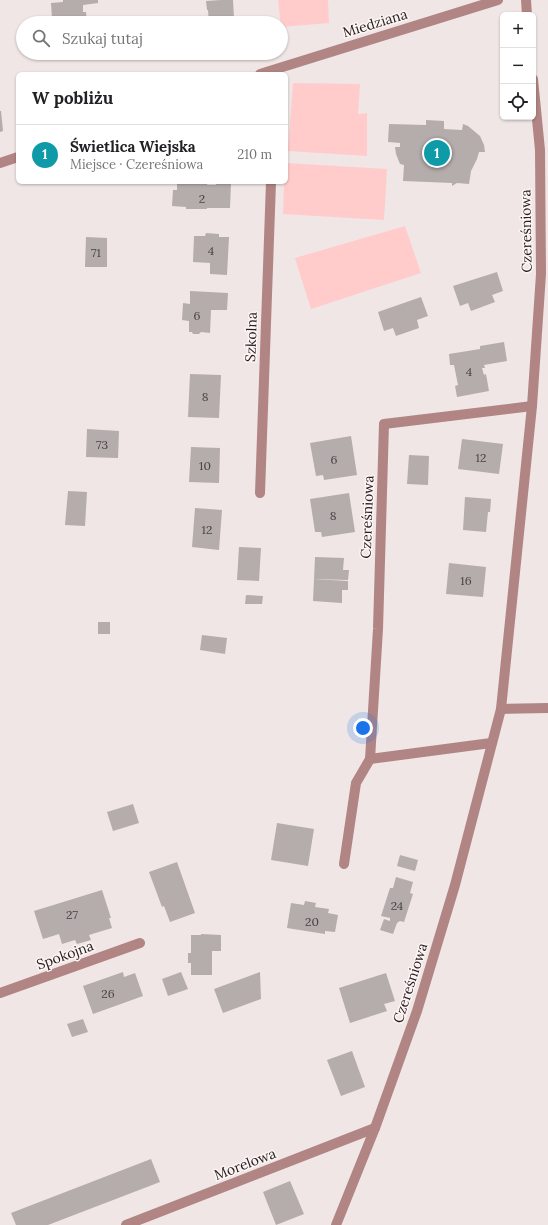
<!DOCTYPE html>
<html lang="pl">
<head>
<meta charset="utf-8">
<style>
  :root { --surface:#fff; --page:#f2f2f2; --text:#202124; --muted:#757577; --line:#e0e0e0; --accent:#2563eb }
  body { margin:0; font-family:Lora,serif; background:var(--page); color:var(--text) }
  .controls { position:absolute; right:12px; top:12px; display:grid; overflow:hidden; border-radius:6px; box-shadow:0 1px 3px #0004 }
  .controls button { width:36px; height:36px; display:grid; place-items:center; padding:0; border:0; border-bottom:1px solid var(--line); background:var(--surface); color:var(--text); font:20px sans-serif }
  .you { position:absolute; left:363px; top:728px; width:14px; height:14px; margin:-10px; border:3px solid #fff; border-radius:50%; background:#1a73e8; box-shadow:0 0 0 6px #1a73e833 }
  .badge { display:grid; place-items:center; width:26px; height:26px; border-radius:50%; background:var(--accent); color:#fff; font-size:13px; font-weight:700 }
  .pin { position:absolute; translate:-50% -50%; border:2px solid #fff; box-shadow:0 1px 4px #0006 }
  .list { margin:0; padding:0; list-style:none }
  h2 { display:flex; justify-content:space-between; align-items:center; height:52px; margin:0; padding:0 16px; font-size:17px }
  h2 small { font-size:13px; font-weight:400; color:var(--muted) }
  .list li { display:grid; grid-template-columns:26px 1fr auto; gap:12px; align-items:center; box-sizing:border-box; height:60px; padding:0 16px; border-top:1px solid var(--line) }
  .list b { display:block; font-size:15px; white-space:nowrap }
  .list p { margin:0; font-size:13px; white-space:nowrap; color:var(--muted) }
  .list em { font-size:13px; font-style:normal; color:var(--muted) }
  .icon { flex:none; width:22px; height:22px; fill:none; stroke:currentColor; stroke-width:2; stroke-linecap:round; stroke-linejoin:round }
  .map { position:relative; flex:none; width:548px; height:1225px; overflow:hidden }
  .search { position:absolute; background:var(--surface); box-shadow:0 1px 3px #0004; left:16px; top:16px; width:272px; height:44px; display:flex; align-items:center; gap:10px; box-sizing:border-box; padding:0 14px; border-radius:22px; color:var(--muted); font-size:15px }
  .panel { position:absolute; background:var(--surface); box-shadow:0 1px 3px #0004; left:16px; top:72px; width:272px; height:112px; border-radius:6px }
  .map>svg:first-child { display:block }
  .green { fill:#ffcccb }
  .building { fill:#b5acac }
  .lines { fill:none; stroke-linecap:round; stroke-linejoin:round }
  .minor { stroke:#b18584; stroke-width:10 }
  .labels { text-anchor:middle; dominant-baseline:central; stroke-width:3; stroke-linejoin:round; paint-order:stroke }
  .number-label { font-size:12px; fill:#484343 }
  .street-label { font-size:14px; fill:#242020; stroke:#fdf4f3 }
</style>
</head>
<body>
<div class="map">
<svg width="548" height="1225" viewBox="0 0 548 1225">
  <rect width="100%" height="100%" fill="#f0e6e6"/>
  <g class="green">
    <polygon points="278,0 328,0 329,23 281,27"/>
    <polygon points="293,83 360,84 358,114 367,113 367,156 288,151"/>
    <polygon points="286,163 387,169 384,220 283,214 284,182 286,182"/>
    <polygon points="405,226 421,273 311,309 295,258"/>
  </g>
  <g class="building">
    <polygon points="63,0 98,0 98,3 83,5 83,12 86,12 87,23 55,23 55,19 52,19 51,3 63,2"/>
    <polygon points="221,0 233,0 234,18 238,18 238,23 209,23 208,10 207,10 206,1"/>
    <polygon points="0,111 1,111 3,131 0,132"/>
    <polygon points="426,120 444,121 444,129 462,130 463,124 468,126 480,136 484,145 485,152 479,152 477,159 471,171 469,184 457,183 452,186 452,183 403,181 404,165 400,164 396,154 395,147 400,147 400,143 388,142 389,124 426,125"/>
    <polygon points="178,182 196,184 196,182 208,182 207,185 216,185 216,182 231,183 230,208 207,208 207,209 186,209 186,207 172,206 173,190 177,190 177,184"/>
    <polygon points="206,233 219,234 219,237 229,237 227,275 210,274 210,263 193,262 194,236 205,236"/>
    <polygon points="86,237 107,238 107,267 85,267"/>
    <polygon points="497,272 503,291 492,295 495,302 471,311 468,303 460,306 453,286"/>
    <polygon points="190,291 228,293 227,310 211,310 210,333 201,332 199,334 193,334 192,332 189,332 189,321 182,320 183,303 190,304"/>
    <polygon points="421,297 428,316 417,320 419,328 396,336 393,328 384,331 378,312"/>
    <polygon points="504,342 507,361 484,365 485,368 482,368 484,375 486,374 489,391 457,397 455,386 458,385 454,365 450,365 449,354 480,349 480,346"/>
    <polygon points="190,374 221,375 219,418 188,417"/>
    <polygon points="87,429 119,431 118,458 86,457"/>
    <polygon points="351,436 357,475 324,480 323,475 316,476 310,443"/>
    <polygon points="462,439 503,444 499,474 458,469"/>
    <polygon points="191,447 220,448 219,483 189,482"/>
    <polygon points="409,455 429,456 428,485 407,484"/>
    <polygon points="68,491 87,492 85,526 65,525"/>
    <polygon points="349,493 355,532 322,537 321,532 315,532 310,499"/>
    <polygon points="465,497 491,499 490,512 488,512 486,532 463,530"/>
    <polygon points="195,508 222,510 219,550 192,547"/>
    <polygon points="239,547 261,548 259,581 237,580"/>
    <polygon points="315,557 344,558 343,570 349,570 348,580 314,579"/>
    <polygon points="449,563 486,567 483,597 446,594"/>
    <polygon points="314,579 348,581 348,590 342,590 342,603 313,601"/>
    <polygon points="246,595 263,596 262,604 245,604"/>
    <rect x="98" y="622" width="12" height="12"/>
    <polygon points="202,635 227,638 225,654 200,650"/>
    <polygon points="133,804 139,823 113,831 107,812"/>
    <polygon points="277,823 314,829 308,866 271,860"/>
    <polygon points="400,855 418,860 415,871 397,866"/>
    <polygon points="177,862 195,913 170,922 164,906 162,907 149,872"/>
    <polygon points="396,877 413,882 410,893 413,894 404,922 400,921 397,923 393,934 380,930 384,919 390,921 390,918 381,916 390,888 393,888"/>
    <polygon points="102,890 111,918 109,918 112,928 89,935 91,940 77,944 75,940 62,944 59,934 43,939 34,911"/>
    <polygon points="305,901 316,903 315,907 329,909 328,913 338,915 335,932 325,931 325,934 287,928 291,903 304,905"/>
    <polygon points="201,934 221,935 221,951 212,951 212,975 191,975 191,963 188,963 188,953 191,953 191,935 201,935"/>
    <polygon points="123,972 124,977 135,973 143,996 93,1014 83,986"/>
    <polygon points="181,972 188,989 168,996 162,979"/>
    <polygon points="260,972 261,999 223,1013 214,989"/>
    <polygon points="386,973 395,1001 384,1004 387,1011 350,1023 339,988"/>
    <polygon points="83,1019 88,1032 72,1037 67,1024"/>
    <polygon points="352,1051 365,1087 341,1096 327,1060"/>
    <polygon points="151,1159 160,1182 48,1225 16,1225 11,1213"/>
    <polygon points="290,1181 304,1214 276,1225 263,1192"/>
  </g>
  <g class="lines">
    <g class="minor">
      <polyline points="526,0 527,15"/>
      <polyline points="260,74 498,0"/>
      <polyline points="0,163 18,157"/>
      <polyline points="260,493 271,182"/>
      <polyline points="501,709 548,708"/>
      <polyline points="370,759 378,629 384,424 532,406"/>
      <polyline points="344,864 356,783 370,759 491,743"/>
      <polyline points="0,993 140,943"/>
      <polyline points="126,1225 375,1128"/>
      <polyline points="336,1225 375,1128 417,1011 455,885 501,709 532,406 541,274 540,150 533,79"/>
    </g>
  </g>
  <g class="labels">
    <g class="number-label">
      <text x="202" y="198">2</text>
      <text x="211" y="250">4</text>
      <text x="96" y="252">71</text>
      <text x="197" y="315">6</text>
      <text x="469" y="371">4</text>
      <text x="205" y="396">8</text>
      <text x="102" y="444">73</text>
      <text x="481" y="457">12</text>
      <text x="334" y="459">6</text>
      <text x="205" y="465">10</text>
      <text x="333" y="515">8</text>
      <text x="207" y="529">12</text>
      <text x="466" y="580">16</text>
      <text x="397" y="905">24</text>
      <text x="72" y="914">27</text>
      <text x="312" y="921">20</text>
      <text x="108" y="993">26</text>
    </g>
    <g class="street-label">
      <text transform="translate(375 23) rotate(-17)">Miedziana</text>
      <text transform="translate(526 231) rotate(-91)">Czereśniowa</text>
      <text transform="translate(251 337) rotate(-88)">Szkolna</text>
      <text transform="translate(367 517) rotate(-88)">Czereśniowa</text>
      <text transform="translate(65 955) rotate(-20)">Spokojna</text>
      <text transform="translate(410 983) rotate(-72)">Czereśniowa</text>
      <text transform="translate(245 1164) rotate(-21)">Morelowa</text>
    </g>
  </g>
</svg>
<div class="controls">
<button>+</button>
<button>−</button>
<button><svg class="icon" aria-label="locate" viewBox="0 0 24 24"><circle cx="12" cy="12" r="6"/><path d="M12 2v4M12 18v4M2 12h4M18 12h4"/></svg></button>
</div>
<div class="you"></div>
<div class="pin badge" style="left:437px;top:153px;background:#0f9aa8">1</div>
<div class="search"><svg class="icon" aria-label="search" viewBox="0 0 24 24"><circle cx="10" cy="10" r="6"/><path d="M15 15l6 6"/></svg>Szukaj tutaj</div>
<section class="panel">
<h2>W pobliżu<small></small></h2>
<ul class="list">
<li><span class="badge" style="background:#0f9aa8">1</span><div><b>Świetlica Wiejska</b><p>Miejsce · Czereśniowa</p></div><em>210 m</em></li>
</ul>
</section>
</div>
</body>
</html>
